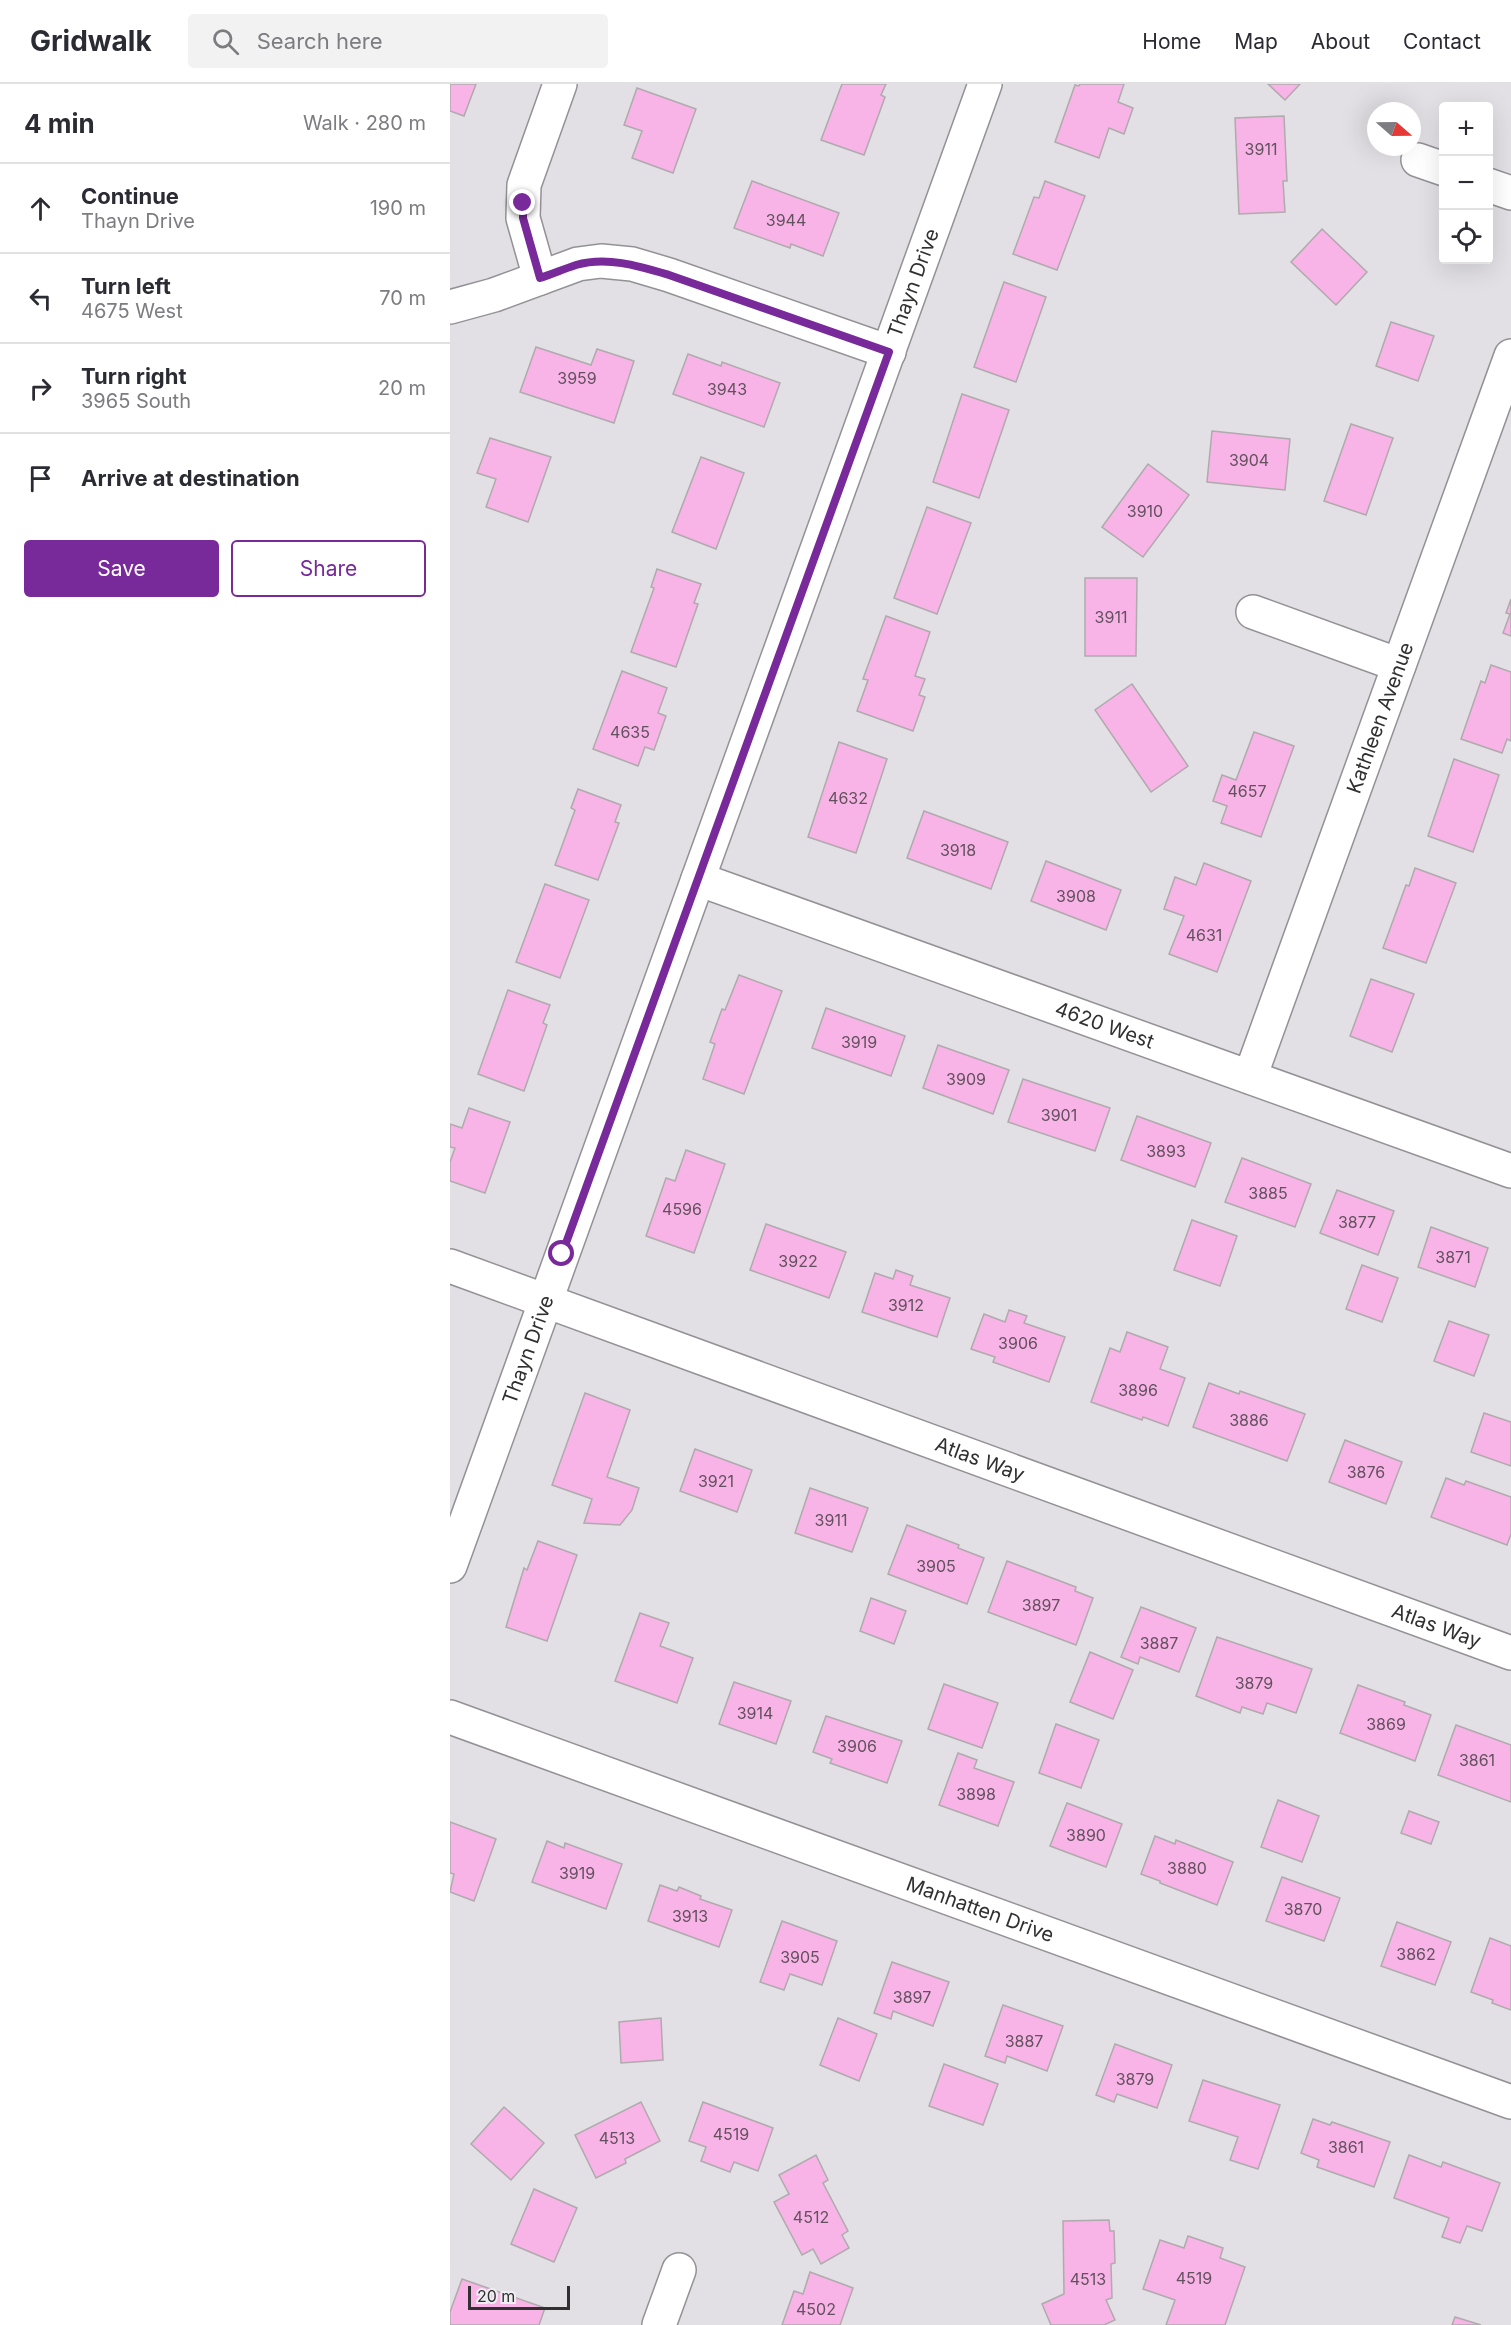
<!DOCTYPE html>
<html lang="en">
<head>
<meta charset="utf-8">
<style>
  :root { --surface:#fff; --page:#f2f2f3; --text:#2b2b33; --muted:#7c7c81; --line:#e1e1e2; --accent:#78299a }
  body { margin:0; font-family:Inter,sans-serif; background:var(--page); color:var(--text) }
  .controls { position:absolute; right:18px; top:18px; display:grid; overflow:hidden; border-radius:6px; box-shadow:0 6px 24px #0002 }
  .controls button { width:54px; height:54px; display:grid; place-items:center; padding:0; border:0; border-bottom:2px solid var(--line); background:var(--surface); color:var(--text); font:30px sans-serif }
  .compass { position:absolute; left:917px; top:18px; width:54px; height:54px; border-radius:50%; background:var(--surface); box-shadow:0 6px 24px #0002; rotate:110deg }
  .scale { position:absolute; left:18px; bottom:15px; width:102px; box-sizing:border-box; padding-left:6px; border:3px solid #303031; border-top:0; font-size:16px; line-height:21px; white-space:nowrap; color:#303031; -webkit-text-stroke:4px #efeef2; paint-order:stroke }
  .stop { position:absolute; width:18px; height:18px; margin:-14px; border:4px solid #78299a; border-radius:50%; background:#fff }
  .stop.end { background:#78299a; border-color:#fff; box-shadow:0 2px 6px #0008 }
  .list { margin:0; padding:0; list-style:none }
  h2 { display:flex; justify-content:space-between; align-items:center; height:78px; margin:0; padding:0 24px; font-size:26px }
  h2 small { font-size:20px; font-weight:400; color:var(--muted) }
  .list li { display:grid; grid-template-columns:39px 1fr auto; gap:18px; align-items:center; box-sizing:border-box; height:90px; padding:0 24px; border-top:2px solid var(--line) }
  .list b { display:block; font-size:22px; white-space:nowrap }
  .list p { margin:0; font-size:20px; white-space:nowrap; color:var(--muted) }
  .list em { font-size:20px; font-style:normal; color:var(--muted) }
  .actions { display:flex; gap:12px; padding:18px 24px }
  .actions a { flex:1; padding:14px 0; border:2px solid var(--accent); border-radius:6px; text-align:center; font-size:21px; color:var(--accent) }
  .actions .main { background:var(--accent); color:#fff }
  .icon { flex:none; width:33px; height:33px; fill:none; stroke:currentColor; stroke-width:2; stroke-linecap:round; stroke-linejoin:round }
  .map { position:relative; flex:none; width:1061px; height:2241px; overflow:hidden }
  header { display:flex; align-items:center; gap:36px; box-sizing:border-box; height:84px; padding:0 30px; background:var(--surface); border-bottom:2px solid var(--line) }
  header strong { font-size:28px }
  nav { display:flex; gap:33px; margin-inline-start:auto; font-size:21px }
  .search { width:420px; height:54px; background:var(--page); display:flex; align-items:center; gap:15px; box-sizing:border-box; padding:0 21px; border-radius:6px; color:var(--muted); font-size:22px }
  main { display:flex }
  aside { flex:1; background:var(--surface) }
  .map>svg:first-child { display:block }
  .building { fill:#f8b4e6; stroke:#afaaad; stroke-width:1.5 }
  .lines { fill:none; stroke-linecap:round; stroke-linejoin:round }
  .minor-casing { stroke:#939196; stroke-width:36 }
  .minor { stroke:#fff; stroke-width:33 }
  .route { stroke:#78299a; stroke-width:8 }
  .labels { text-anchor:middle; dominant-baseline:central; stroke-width:4.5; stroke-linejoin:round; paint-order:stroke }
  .number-label { font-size:16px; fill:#62515e }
  .street-label { font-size:20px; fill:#303031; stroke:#efeef2 }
</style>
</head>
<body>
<header>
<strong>Gridwalk</strong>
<div class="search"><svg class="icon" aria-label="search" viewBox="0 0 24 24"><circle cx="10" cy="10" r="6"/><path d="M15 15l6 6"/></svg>Search here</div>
<nav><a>Home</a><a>Map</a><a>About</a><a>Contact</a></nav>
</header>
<main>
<aside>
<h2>4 min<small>Walk · 280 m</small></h2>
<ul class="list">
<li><svg class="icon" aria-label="ahead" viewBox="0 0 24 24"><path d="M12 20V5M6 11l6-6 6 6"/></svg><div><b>Continue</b><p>Thayn Drive</p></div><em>190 m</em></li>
<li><svg class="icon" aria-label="left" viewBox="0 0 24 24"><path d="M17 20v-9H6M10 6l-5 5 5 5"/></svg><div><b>Turn left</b><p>4675 West</p></div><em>70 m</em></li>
<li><svg class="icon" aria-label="right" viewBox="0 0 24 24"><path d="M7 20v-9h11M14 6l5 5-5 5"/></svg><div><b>Turn right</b><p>3965 South</p></div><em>20 m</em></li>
<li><svg class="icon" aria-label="arrive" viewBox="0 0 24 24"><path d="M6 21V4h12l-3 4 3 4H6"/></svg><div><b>Arrive at destination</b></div></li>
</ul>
<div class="actions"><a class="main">Save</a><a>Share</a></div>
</aside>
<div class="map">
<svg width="1061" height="2241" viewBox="0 0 1061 2241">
  <rect width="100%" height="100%" fill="#e2e0e5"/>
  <g class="building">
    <polygon points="0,0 26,0 14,32 0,27"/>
    <polygon points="392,0 436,0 431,11 435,13 414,71 371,56"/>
    <polygon points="630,0 674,0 668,18 683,24 674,50 659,44 649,74 605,58 625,1 629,2"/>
    <polygon points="818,0 850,0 835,16"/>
    <polygon points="187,4 246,25 223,89 182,74 192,47 174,41"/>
    <polygon points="834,32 837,97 833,97 835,128 789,130 785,34"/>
    <polygon points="302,97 389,129 373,172 341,160 340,164 284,144"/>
    <polygon points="595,97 635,112 607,186 563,170 584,113 589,114"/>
    <polygon points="872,145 917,188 886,221 841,178"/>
    <polygon points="554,198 596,213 566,298 524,283"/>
    <polygon points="941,238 984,252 968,297 926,282"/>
    <polygon points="86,263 141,281 147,265 184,277 164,339 70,308"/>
    <polygon points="238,270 271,282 272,278 330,299 314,343 223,310"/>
    <polygon points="512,310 559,326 529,414 483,398"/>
    <polygon points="901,340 943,354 916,431 874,417"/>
    <polygon points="762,347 840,355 835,406 757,398"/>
    <polygon points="40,354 101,373 78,438 36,423 46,395 27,389"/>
    <polygon points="251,373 294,389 266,465 222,448"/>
    <polygon points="698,380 739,411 693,473 652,443"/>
    <polygon points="477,423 521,439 487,530 444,514"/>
    <polygon points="207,485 251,500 244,519 248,520 226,583 181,568 204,504 201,503"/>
    <polygon points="635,494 687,494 686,572 635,572"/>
    <polygon points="1061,515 1061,552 1053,549 1060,530 1056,529"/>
    <polygon points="436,532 480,548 465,592 475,595 469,611 475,613 463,647 407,627 418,596 413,595"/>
    <polygon points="1041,581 1061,588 1061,657 1057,655 1052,669 1011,655 1031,597 1035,599"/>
    <polygon points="172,587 217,604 208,629 216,632 204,666 195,663 188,682 143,665"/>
    <polygon points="682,600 738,682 701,708 645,626"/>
    <polygon points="804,648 844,662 811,753 771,739 777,722 763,717 772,691 786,696"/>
    <polygon points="389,658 437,675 406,769 358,753"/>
    <polygon points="1004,675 1049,691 1023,768 978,752"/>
    <polygon points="128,705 171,721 165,738 169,739 148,796 105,781 125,726 121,724"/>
    <polygon points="474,727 558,758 541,805 457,774"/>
    <polygon points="596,777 671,806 656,846 581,817"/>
    <polygon points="754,779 801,797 767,888 719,870 734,832 714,825 725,793 746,801"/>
    <polygon points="965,784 1006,799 976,879 933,864 956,801 959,802"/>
    <polygon points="95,800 139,816 110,894 66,878"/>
    <polygon points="289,891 332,907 294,1010 253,995 265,960 260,958 272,925 275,926"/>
    <polygon points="921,895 964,910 942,968 900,952"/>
    <polygon points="58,906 100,921 93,939 97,941 74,1007 28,990"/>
    <polygon points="376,924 455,952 441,992 362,964"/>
    <polygon points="488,961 559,986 543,1030 473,1004"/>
    <polygon points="573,995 660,1024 645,1067 558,1038"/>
    <polygon points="19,1024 60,1038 35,1109 0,1097 0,1078 5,1064 0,1063 0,1040 12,1044"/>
    <polygon points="687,1032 761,1059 745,1103 671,1076"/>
    <polygon points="236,1066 275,1080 244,1169 196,1152 216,1094 225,1097"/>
    <polygon points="792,1074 861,1100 845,1143 775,1118"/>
    <polygon points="887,1106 944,1127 928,1171 870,1149"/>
    <polygon points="742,1136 787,1152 770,1202 724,1186"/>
    <polygon points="316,1140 396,1168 379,1214 300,1186"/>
    <polygon points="981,1143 1038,1164 1025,1203 968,1183"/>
    <polygon points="912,1181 948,1194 932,1238 896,1225"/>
    <polygon points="446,1186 463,1192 460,1201 500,1214 487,1253 412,1228 425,1189 443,1195"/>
    <polygon points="559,1226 577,1232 574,1239 615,1253 599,1298 543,1278 545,1273 521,1265 534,1230 555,1238"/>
    <polygon points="999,1237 1039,1251 1024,1292 984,1277"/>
    <polygon points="677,1248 718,1263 710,1285 735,1294 718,1342 693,1333 692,1336 641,1318 660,1264 670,1268"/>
    <polygon points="759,1299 789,1310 790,1307 855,1330 837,1377 743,1343"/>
    <polygon points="135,1309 180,1326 157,1393 189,1404 182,1426 170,1441 134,1439 142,1415 102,1401"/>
    <polygon points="1034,1329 1061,1338 1061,1382 1021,1368"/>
    <polygon points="895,1356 952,1378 936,1420 879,1398"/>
    <polygon points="245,1365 302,1386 287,1428 230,1407"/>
    <polygon points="996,1394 1014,1401 1016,1397 1061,1413 1061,1450 1057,1461 981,1433"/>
    <polygon points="360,1404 418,1424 402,1468 345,1449"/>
    <polygon points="457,1441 509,1461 508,1464 534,1474 517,1520 438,1490"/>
    <polygon points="88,1457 127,1471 97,1557 56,1543 74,1484 77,1486"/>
    <polygon points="557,1477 626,1503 625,1507 643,1514 626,1561 538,1528"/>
    <polygon points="421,1514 456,1527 444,1560 410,1547"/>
    <polygon points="691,1523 746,1544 729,1588 690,1573 688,1580 671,1573"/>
    <polygon points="190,1529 219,1539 210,1562 243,1574 227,1619 165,1597"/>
    <polygon points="767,1553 862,1585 846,1629 817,1619 813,1630 792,1623 790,1629 746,1612"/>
    <polygon points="640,1568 683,1586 663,1635 620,1618"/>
    <polygon points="284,1598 341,1617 326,1660 269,1640"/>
    <polygon points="494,1600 548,1619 532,1664 478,1645"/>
    <polygon points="908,1601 955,1618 954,1621 981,1631 965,1677 890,1649"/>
    <polygon points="376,1632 452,1657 437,1699 380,1679 382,1675 363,1668"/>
    <polygon points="606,1640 649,1656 631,1704 589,1689"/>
    <polygon points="1006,1641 1061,1661 1061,1718 988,1691"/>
    <polygon points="508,1669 527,1676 524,1684 564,1698 548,1742 489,1721"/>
    <polygon points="828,1716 869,1732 852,1778 811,1763"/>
    <polygon points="617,1719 672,1740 656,1783 600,1762"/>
    <polygon points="959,1727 989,1738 981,1760 951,1749"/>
    <polygon points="0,1738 46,1755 24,1817 0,1808 4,1790 0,1789"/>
    <polygon points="705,1752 725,1760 726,1756 783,1778 767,1821 710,1799 710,1797 691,1790"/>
    <polygon points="97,1757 114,1764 115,1759 172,1780 156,1825 82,1798"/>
    <polygon points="832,1793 890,1814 874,1857 816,1837"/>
    <polygon points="210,1801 227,1807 229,1803 251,1812 250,1815 282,1826 269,1863 198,1837"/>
    <polygon points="332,1837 387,1857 372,1901 340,1890 334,1906 310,1898"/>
    <polygon points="947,1838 1001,1858 985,1901 931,1882"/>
    <polygon points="1040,1854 1061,1862 1061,1926 1042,1919 1043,1916 1021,1908"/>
    <polygon points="442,1878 499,1898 483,1942 443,1927 441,1935 424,1929"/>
    <polygon points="553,1921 613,1942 597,1987 557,1972 555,1979 535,1972"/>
    <polygon points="211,1934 213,1976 171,1979 169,1938"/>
    <polygon points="388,1934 427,1950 409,1997 370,1981"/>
    <polygon points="665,1960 722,1981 707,2024 667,2010 664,2018 646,2011"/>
    <polygon points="494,1980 548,2000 533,2041 479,2022"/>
    <polygon points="753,1996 830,2021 808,2085 780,2076 788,2053 739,2037"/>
    <polygon points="191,2018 210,2057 175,2075 176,2079 146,2094 125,2051"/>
    <polygon points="253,2018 323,2044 308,2087 284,2078 280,2088 251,2077 256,2063 239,2057"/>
    <polygon points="54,2023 94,2059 61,2096 21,2060"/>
    <polygon points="863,2035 880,2041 882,2038 940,2058 924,2103 867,2083 869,2076 851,2069"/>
    <polygon points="366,2071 378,2096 373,2099 398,2147 392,2151 399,2164 371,2180 363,2165 352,2171 324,2118 339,2110 329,2091"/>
    <polygon points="959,2071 991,2083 993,2078 1050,2099 1032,2147 1017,2142 1010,2159 992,2153 999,2134 944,2114"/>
    <polygon points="84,2105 127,2124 104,2178 61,2160"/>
    <polygon points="659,2136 660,2147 664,2147 665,2179 661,2180 662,2214 656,2216 665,2236 654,2241 601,2241 592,2220 614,2210 613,2137"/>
    <polygon points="738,2152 773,2164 770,2174 795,2183 775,2241 716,2241 725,2216 693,2205 710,2156 734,2164"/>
    <polygon points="360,2188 403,2204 390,2241 332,2241 344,2207 353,2210"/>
    <polygon points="12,2195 95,2224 89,2241 0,2241 0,2228"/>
    <polygon points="1005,2233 1031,2241 1002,2241"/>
  </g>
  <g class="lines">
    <g class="minor-casing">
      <g id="minor">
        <polyline points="968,76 994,85"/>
        <polyline points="1038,101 1061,109"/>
        <polyline points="90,194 73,134 74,101 110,0"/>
        <polyline points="0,223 44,211 128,180 151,177 182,180 219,191 439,268"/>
        <polyline points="803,528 949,581"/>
        <path id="s1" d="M248,795L1061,1087"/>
        <path id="s2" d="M800,993L1061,272"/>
        <path id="s3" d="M0,1182L1061,1569"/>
        <path id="s4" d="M0,1482L535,0"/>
        <path id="s5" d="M0,1633L1061,2018"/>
        <polyline points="209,2241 229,2186"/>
      </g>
    </g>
    <use href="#minor" class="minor"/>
  </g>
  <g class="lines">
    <path class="route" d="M73,119V134L90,194C102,190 114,185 126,181C157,172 189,182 219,191L439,268L112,1170"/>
  </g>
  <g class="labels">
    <g class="number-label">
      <text x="811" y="65">3911</text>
      <text x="336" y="136">3944</text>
      <text x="127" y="294">3959</text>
      <text x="277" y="305">3943</text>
      <text x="799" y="376">3904</text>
      <text x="695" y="427">3910</text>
      <text x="661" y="533">3911</text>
      <text x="180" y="648">4635</text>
      <text x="797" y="707">4657</text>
      <text x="398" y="714">4632</text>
      <text x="508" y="766">3918</text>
      <text x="626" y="812">3908</text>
      <text x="754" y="851">4631</text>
      <text x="409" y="958">3919</text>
      <text x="516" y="995">3909</text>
      <text x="609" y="1031">3901</text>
      <text x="716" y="1067">3893</text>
      <text x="818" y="1109">3885</text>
      <text x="232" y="1125">4596</text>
      <text x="907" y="1138">3877</text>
      <text x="1003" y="1173">3871</text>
      <text x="348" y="1177">3922</text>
      <text x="456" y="1221">3912</text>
      <text x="568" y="1259">3906</text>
      <text x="688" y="1306">3896</text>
      <text x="799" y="1336">3886</text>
      <text x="916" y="1388">3876</text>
      <text x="266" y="1397">3921</text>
      <text x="381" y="1436">3911</text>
      <text x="486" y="1482">3905</text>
      <text x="591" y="1521">3897</text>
      <text x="709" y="1559">3887</text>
      <text x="804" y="1599">3879</text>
      <text x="305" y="1629">3914</text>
      <text x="936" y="1640">3869</text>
      <text x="407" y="1662">3906</text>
      <text x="1027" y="1676">3861</text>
      <text x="526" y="1710">3898</text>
      <text x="636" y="1751">3890</text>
      <text x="737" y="1784">3880</text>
      <text x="127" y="1789">3919</text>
      <text x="853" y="1825">3870</text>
      <text x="240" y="1832">3913</text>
      <text x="966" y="1870">3862</text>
      <text x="350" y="1873">3905</text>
      <text x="462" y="1913">3897</text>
      <text x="574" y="1957">3887</text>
      <text x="685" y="1995">3879</text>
      <text x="281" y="2050">4519</text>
      <text x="167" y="2054">4513</text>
      <text x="896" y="2063">3861</text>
      <text x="361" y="2133">4512</text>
      <text x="744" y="2194">4519</text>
      <text x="638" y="2195">4513</text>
      <text x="366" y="2225">4502</text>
    </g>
    <g class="street-label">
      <text stroke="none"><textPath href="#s4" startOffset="1364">Thayn Drive</textPath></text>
      <text stroke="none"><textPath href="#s2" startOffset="382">Kathleen Avenue</textPath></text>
      <text stroke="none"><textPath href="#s1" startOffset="432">4620 West</textPath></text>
      <text stroke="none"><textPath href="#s4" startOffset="230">Thayn Drive</textPath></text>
      <text stroke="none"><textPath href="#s3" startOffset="564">Atlas Way</textPath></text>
      <text stroke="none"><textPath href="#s3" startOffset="1050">Atlas Way</textPath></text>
      <text stroke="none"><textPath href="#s5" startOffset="564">Manhatten Drive</textPath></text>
    </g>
  </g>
</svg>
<div class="controls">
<button>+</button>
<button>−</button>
<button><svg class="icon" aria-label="locate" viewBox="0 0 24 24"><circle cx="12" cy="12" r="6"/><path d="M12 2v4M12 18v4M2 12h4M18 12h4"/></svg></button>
</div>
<svg class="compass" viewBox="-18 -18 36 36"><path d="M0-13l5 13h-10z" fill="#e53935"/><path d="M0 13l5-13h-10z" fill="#7c7c81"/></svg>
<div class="scale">20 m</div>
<div class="stop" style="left:112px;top:1170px"></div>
<div class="stop end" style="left:73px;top:119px"></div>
</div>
</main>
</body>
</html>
